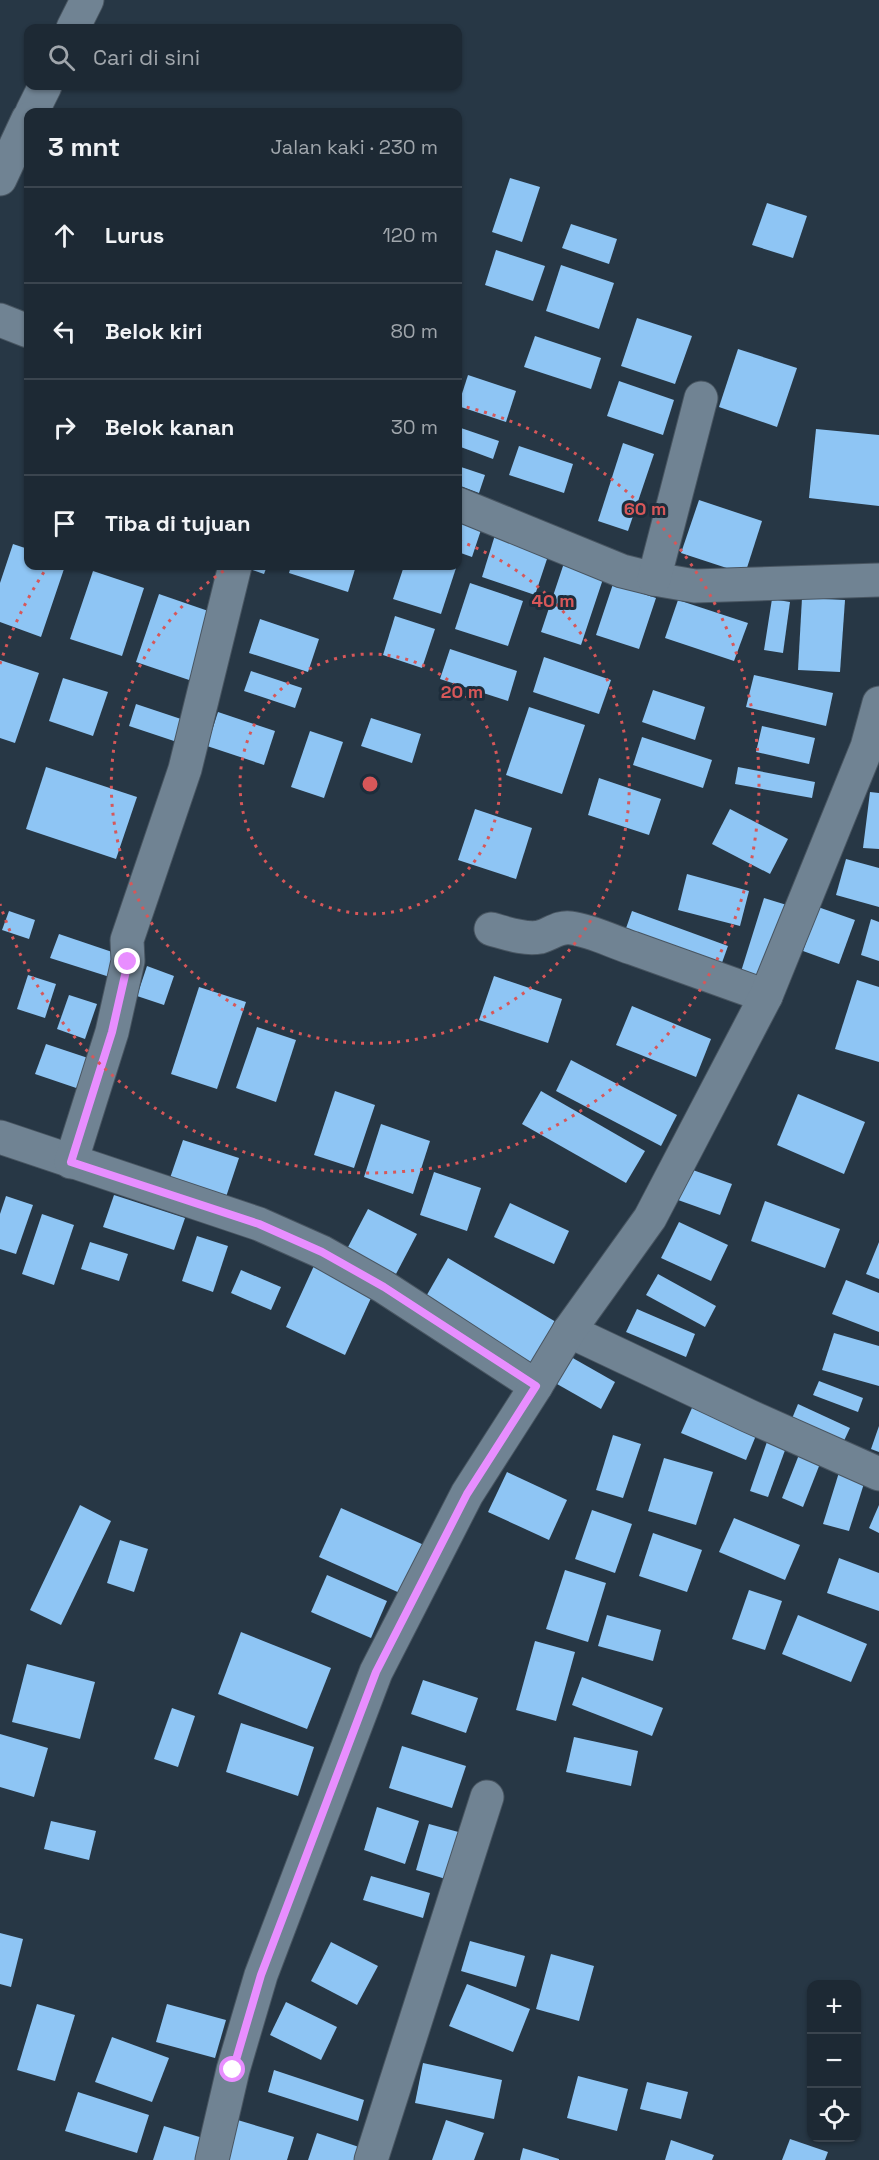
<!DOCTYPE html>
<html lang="id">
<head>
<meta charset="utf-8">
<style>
  :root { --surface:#1d2934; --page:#2a3540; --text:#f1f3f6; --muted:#a0a6ac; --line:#3b454f }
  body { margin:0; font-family:"Space Grotesk",sans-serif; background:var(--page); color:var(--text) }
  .controls { position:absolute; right:18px; bottom:18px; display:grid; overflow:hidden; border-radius:12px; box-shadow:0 2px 4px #0004 }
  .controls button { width:54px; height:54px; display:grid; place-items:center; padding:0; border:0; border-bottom:2px solid var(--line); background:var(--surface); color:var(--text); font:30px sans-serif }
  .stop { position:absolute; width:18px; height:18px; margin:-14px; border:4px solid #e88eff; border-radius:50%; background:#fff }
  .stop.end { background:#e88eff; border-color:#fff; box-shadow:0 2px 6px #0008 }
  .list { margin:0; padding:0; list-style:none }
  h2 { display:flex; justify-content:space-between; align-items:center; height:78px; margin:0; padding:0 24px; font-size:26px }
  h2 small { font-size:20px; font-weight:400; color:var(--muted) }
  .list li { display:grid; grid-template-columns:39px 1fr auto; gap:18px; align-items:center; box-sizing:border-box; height:96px; padding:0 24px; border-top:2px solid var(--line) }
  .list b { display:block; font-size:22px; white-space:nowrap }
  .list em { font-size:20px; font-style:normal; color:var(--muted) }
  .icon { flex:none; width:33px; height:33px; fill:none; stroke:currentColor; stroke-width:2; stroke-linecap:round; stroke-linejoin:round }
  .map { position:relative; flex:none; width:879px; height:2160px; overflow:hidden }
  .search { position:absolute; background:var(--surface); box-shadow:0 2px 4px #0004; left:24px; top:24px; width:438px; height:66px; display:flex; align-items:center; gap:15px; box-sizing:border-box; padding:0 21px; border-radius:12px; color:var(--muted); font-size:22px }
  .panel { position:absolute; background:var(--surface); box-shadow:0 2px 4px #0004; left:24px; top:108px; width:438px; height:462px; border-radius:12px }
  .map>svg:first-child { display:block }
  .building { fill:#8ec5f4 }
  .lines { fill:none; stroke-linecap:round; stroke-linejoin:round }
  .minor-casing { stroke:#485561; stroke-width:35 }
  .minor { stroke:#708393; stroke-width:33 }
  .route { stroke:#e88eff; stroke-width:8 }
  .ring { fill:none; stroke:#d75759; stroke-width:3; stroke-dasharray:3 6 }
  .centre { fill:#d75759; stroke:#1d2d3b; stroke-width:3 }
  .ring-label { font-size:18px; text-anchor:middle; font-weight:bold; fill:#d75759; stroke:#1d2d3b; stroke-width:6; stroke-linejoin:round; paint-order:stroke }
</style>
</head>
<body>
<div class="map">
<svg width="879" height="2160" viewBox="0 0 879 2160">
  <rect width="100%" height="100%" fill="#273745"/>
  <g class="building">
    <polygon points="510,178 540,187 522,242 492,232"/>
    <polygon points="767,203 807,216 793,258 752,245"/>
    <polygon points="571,224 617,239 609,264 562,248"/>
    <polygon points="496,250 545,266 533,301 485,285"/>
    <polygon points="561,265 614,283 599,329 546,311"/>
    <polygon points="637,318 692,336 675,384 621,366"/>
    <polygon points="535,336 601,358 591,389 524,367"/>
    <polygon points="738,349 797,368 777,427 719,407"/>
    <polygon points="468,375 516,391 506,422 458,406"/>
    <polygon points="619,381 674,400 663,435 607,416"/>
    <polygon points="458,427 499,441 493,459 458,446"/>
    <polygon points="816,429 879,435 879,506 809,498"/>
    <polygon points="623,443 654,454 628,531 598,521"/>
    <polygon points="519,446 573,464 564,493 509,475"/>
    <polygon points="458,466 485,475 479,493 458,485"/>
    <polygon points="699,500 762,521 745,574 681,553"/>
    <polygon points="458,512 484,521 472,557 458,552"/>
    <polygon points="495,535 549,553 535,595 482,577"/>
    <polygon points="13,544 28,549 28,566 65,566 41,637 0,622 0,583"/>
    <polygon points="564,563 604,576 581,645 541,632"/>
    <polygon points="241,566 267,566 264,574"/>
    <polygon points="291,566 356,566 348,592 289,573"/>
    <polygon points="404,566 449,566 456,568 441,614 393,599"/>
    <polygon points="93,571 144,588 122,656 70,639"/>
    <polygon points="470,583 523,601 508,646 455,629"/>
    <polygon points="613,584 656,598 639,649 596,635"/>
    <polygon points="159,594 217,614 195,682 136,662"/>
    <polygon points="802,598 845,600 840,672 798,670"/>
    <polygon points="772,599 790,602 783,653 764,650"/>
    <polygon points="678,600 748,623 734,661 665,638"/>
    <polygon points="395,616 435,629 422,668 383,655"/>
    <polygon points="260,619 319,639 308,672 249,653"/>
    <polygon points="450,649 517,671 508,701 440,679"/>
    <polygon points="544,657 611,680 599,714 533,692"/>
    <polygon points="0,660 39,673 15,743 0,738"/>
    <polygon points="251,671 302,688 295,708 244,691"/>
    <polygon points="754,675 833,693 826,726 746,707"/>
    <polygon points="63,678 108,692 93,736 49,721"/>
    <polygon points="653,690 705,707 695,740 642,722"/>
    <polygon points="136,704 190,722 183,744 129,726"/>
    <polygon points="529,707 585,725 562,794 506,775"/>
    <polygon points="218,712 275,731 264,765 207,746"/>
    <polygon points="371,718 421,734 412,763 361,746"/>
    <polygon points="762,726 815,738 809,764 756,752"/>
    <polygon points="310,731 343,742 324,798 291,787"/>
    <polygon points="642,737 712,760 703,788 633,765"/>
    <polygon points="46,767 137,797 116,859 26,829"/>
    <polygon points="738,767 815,782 812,798 735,784"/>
    <polygon points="599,778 661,799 649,835 588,815"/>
    <polygon points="870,792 879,793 879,849 863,848"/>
    <polygon points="475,809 532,828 516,879 458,860"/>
    <polygon points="730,809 788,839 770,874 712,844"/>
    <polygon points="846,859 879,868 879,907 836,895"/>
    <polygon points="687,874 749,891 740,926 678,910"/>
    <polygon points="764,898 790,906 765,986 739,978"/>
    <polygon points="818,907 855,920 839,964 803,951"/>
    <polygon points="9,911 35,920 29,939 2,930"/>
    <polygon points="632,911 728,946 719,971 623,937"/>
    <polygon points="871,919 879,922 879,961 861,955"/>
    <polygon points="59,934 124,956 116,979 50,958"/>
    <polygon points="147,966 174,976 164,1005 137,996"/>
    <polygon points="28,975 56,984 45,1018 17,1009"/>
    <polygon points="494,976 562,999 548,1043 479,1020"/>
    <polygon points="857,980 879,987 879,1062 835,1049"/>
    <polygon points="199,987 246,1002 217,1089 171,1074"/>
    <polygon points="69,995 97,1004 85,1039 57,1029"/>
    <polygon points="632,1006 711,1039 696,1077 616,1045"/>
    <polygon points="257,1027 296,1040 276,1102 236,1088"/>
    <polygon points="46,1044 97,1061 88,1092 35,1074"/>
    <polygon points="571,1060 677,1115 661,1146 556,1091"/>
    <polygon points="335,1091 375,1105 354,1168 314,1155"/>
    <polygon points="541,1091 645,1151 626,1183 522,1124"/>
    <polygon points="798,1094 865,1122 844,1174 777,1145"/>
    <polygon points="381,1124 430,1141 413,1194 364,1177"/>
    <polygon points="183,1140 239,1158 225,1200 169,1181"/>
    <polygon points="690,1169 732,1184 720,1215 678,1200"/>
    <polygon points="434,1172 481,1188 467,1231 420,1215"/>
    <polygon points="114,1195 185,1218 174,1250 103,1227"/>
    <polygon points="6,1196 33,1205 16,1254 0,1249 0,1214"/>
    <polygon points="765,1201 840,1229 825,1268 751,1241"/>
    <polygon points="510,1203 569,1231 554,1264 494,1237"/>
    <polygon points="368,1209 417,1234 396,1274 347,1249"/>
    <polygon points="42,1214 74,1225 54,1285 22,1274"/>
    <polygon points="679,1222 728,1245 711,1281 661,1258"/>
    <polygon points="197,1236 228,1246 213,1292 182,1281"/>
    <polygon points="90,1242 128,1254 119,1281 81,1269"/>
    <polygon points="879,1242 879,1279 866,1274"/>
    <polygon points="318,1257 377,1285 345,1355 286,1327"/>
    <polygon points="448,1258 556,1322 528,1371 420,1307"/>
    <polygon points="241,1270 281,1287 271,1310 231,1293"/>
    <polygon points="658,1274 716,1306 705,1327 646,1295"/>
    <polygon points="846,1280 879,1293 879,1332 832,1314"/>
    <polygon points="637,1309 695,1334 686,1357 626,1332"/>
    <polygon points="834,1333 879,1346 879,1386 822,1370"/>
    <polygon points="571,1357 615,1382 601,1409 557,1384"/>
    <polygon points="819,1381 863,1398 858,1412 813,1395"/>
    <polygon points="695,1401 759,1428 746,1460 681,1433"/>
    <polygon points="798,1404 850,1428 842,1445 791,1421"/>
    <polygon points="879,1426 879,1452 871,1449"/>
    <polygon points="613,1435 641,1444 623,1498 596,1490"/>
    <polygon points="769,1436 788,1442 768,1497 750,1491"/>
    <polygon points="802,1447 823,1456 803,1507 782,1498"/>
    <polygon points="664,1458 713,1472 696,1525 648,1511"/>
    <polygon points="841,1466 867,1474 849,1531 823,1524"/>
    <polygon points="507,1472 567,1500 549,1540 488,1512"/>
    <polygon points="80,1505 111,1521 61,1625 30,1610"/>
    <polygon points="879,1505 879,1533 869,1528"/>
    <polygon points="341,1508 433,1549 411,1598 319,1557"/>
    <polygon points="592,1510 632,1524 615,1573 575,1559"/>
    <polygon points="734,1518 800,1545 785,1580 719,1552"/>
    <polygon points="653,1533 702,1550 687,1592 639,1576"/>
    <polygon points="120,1540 148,1549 134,1592 107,1583"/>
    <polygon points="839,1558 879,1573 879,1611 827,1593"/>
    <polygon points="565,1570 606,1583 588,1642 546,1629"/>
    <polygon points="327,1575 387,1601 371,1638 311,1612"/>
    <polygon points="749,1590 782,1601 765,1650 732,1639"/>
    <polygon points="607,1615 661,1630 653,1661 598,1646"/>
    <polygon points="798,1615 867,1644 851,1682 782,1654"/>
    <polygon points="241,1632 331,1668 307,1729 218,1694"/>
    <polygon points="535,1641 575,1652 556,1721 516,1710"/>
    <polygon points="27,1664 95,1682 80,1739 12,1722"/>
    <polygon points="582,1677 663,1708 652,1736 572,1705"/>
    <polygon points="423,1680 478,1698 466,1733 411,1714"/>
    <polygon points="172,1708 195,1716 178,1767 154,1759"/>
    <polygon points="241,1723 314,1747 298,1796 226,1772"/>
    <polygon points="0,1734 48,1748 34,1797 0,1787"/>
    <polygon points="574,1737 638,1751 631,1786 566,1772"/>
    <polygon points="402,1746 466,1766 452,1808 389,1788"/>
    <polygon points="377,1807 419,1821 405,1864 364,1850"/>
    <polygon points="51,1821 96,1831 89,1860 44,1849"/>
    <polygon points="429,1824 462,1833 449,1880 416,1870"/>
    <polygon points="371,1876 430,1893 423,1918 363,1900"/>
    <polygon points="0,1933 23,1939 11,1987 0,1984"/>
    <polygon points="470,1941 525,1956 516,1987 461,1971"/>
    <polygon points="331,1942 378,1966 357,2005 311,1981"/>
    <polygon points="551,1954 594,1966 579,2021 536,2009"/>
    <polygon points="467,1984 530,2009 513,2052 449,2026"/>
    <polygon points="286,2002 337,2027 321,2060 270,2035"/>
    <polygon points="37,2004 75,2015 55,2081 17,2070"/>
    <polygon points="167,2004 226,2020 215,2058 156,2042"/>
    <polygon points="112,2037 169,2058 152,2102 95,2082"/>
    <polygon points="423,2063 502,2080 494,2119 415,2103"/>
    <polygon points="274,2070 364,2100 358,2121 268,2092"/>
    <polygon points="578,2076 628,2089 617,2131 567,2118"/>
    <polygon points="647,2082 688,2092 681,2119 640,2109"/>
    <polygon points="78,2092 149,2115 137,2153 65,2131"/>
    <polygon points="231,2118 294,2137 287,2160 227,2160"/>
    <polygon points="446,2120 484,2133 474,2160 432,2160"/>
    <polygon points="164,2126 206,2139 199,2160 153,2160"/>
    <polygon points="317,2133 362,2148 358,2160 308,2160"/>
    <polygon points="790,2139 828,2152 825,2160 782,2160"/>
    <polygon points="671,2140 714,2155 712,2160 665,2160"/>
    <polygon points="523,2148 559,2159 559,2160 520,2160"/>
  </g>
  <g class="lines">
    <g class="minor-casing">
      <g id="minor">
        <polyline points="73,28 87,0"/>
        <polyline points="32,112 45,86"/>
        <polyline points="0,179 28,119"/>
        <polyline points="0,320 28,331"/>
        <polyline points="458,504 622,571 654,579 695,586 879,580"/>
        <polyline points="654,579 701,398"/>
        <path d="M491,929C506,933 524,940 540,937C551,934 559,926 571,928C592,931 611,941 632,948C677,964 721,980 766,996"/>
        <polyline points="0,1137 259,1224 322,1252 384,1287 536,1386"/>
        <polyline points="71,1162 112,1032 128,961 127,940 185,769 235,566"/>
        <polyline points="569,1331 749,1416 879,1474"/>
        <polyline points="212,2160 233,2070 261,1975 376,1672 467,1494 536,1386 569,1331 650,1218 766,996 867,747 879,703"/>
        <polyline points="371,2160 487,1797"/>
      </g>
    </g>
    <use href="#minor" class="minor"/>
  </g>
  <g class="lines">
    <polyline class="route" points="128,962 112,1032 71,1162 259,1224 322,1252 384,1287 536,1386 467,1494 376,1672 261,1975 233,2070"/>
  </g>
  <g class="ring">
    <circle cx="370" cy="784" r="130"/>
    <path d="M459 541A259 259 0 1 1 231 566"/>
    <path d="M0 664A389 389 0 0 1 48 566M458 405A389 389 0 1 1 0 904"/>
  </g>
  <circle cx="370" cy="784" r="9" class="centre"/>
  <g class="ring-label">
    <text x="645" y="515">60 m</text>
    <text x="553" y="607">40 m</text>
    <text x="462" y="698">20 m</text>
  </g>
</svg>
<div class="controls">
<button>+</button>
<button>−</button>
<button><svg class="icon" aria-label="locate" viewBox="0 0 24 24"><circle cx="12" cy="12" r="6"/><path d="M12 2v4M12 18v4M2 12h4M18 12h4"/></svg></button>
</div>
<div class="stop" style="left:233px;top:2070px"></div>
<div class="stop end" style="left:128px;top:962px"></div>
<div class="search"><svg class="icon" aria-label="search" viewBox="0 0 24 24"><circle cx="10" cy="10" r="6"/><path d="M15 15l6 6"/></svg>Cari di sini</div>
<section class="panel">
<h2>3 mnt<small>Jalan kaki · 230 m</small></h2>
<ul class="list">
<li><svg class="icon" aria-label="ahead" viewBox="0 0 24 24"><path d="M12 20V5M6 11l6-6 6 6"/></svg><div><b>Lurus</b></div><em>120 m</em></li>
<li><svg class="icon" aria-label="left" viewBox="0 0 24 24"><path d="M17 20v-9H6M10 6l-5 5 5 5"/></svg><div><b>Belok kiri</b></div><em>80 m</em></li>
<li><svg class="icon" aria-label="right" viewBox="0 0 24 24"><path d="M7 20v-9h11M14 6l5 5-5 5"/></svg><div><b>Belok kanan</b></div><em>30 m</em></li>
<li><svg class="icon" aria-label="arrive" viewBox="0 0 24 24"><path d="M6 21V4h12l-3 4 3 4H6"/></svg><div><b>Tiba di tujuan</b></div></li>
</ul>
</section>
</div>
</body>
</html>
